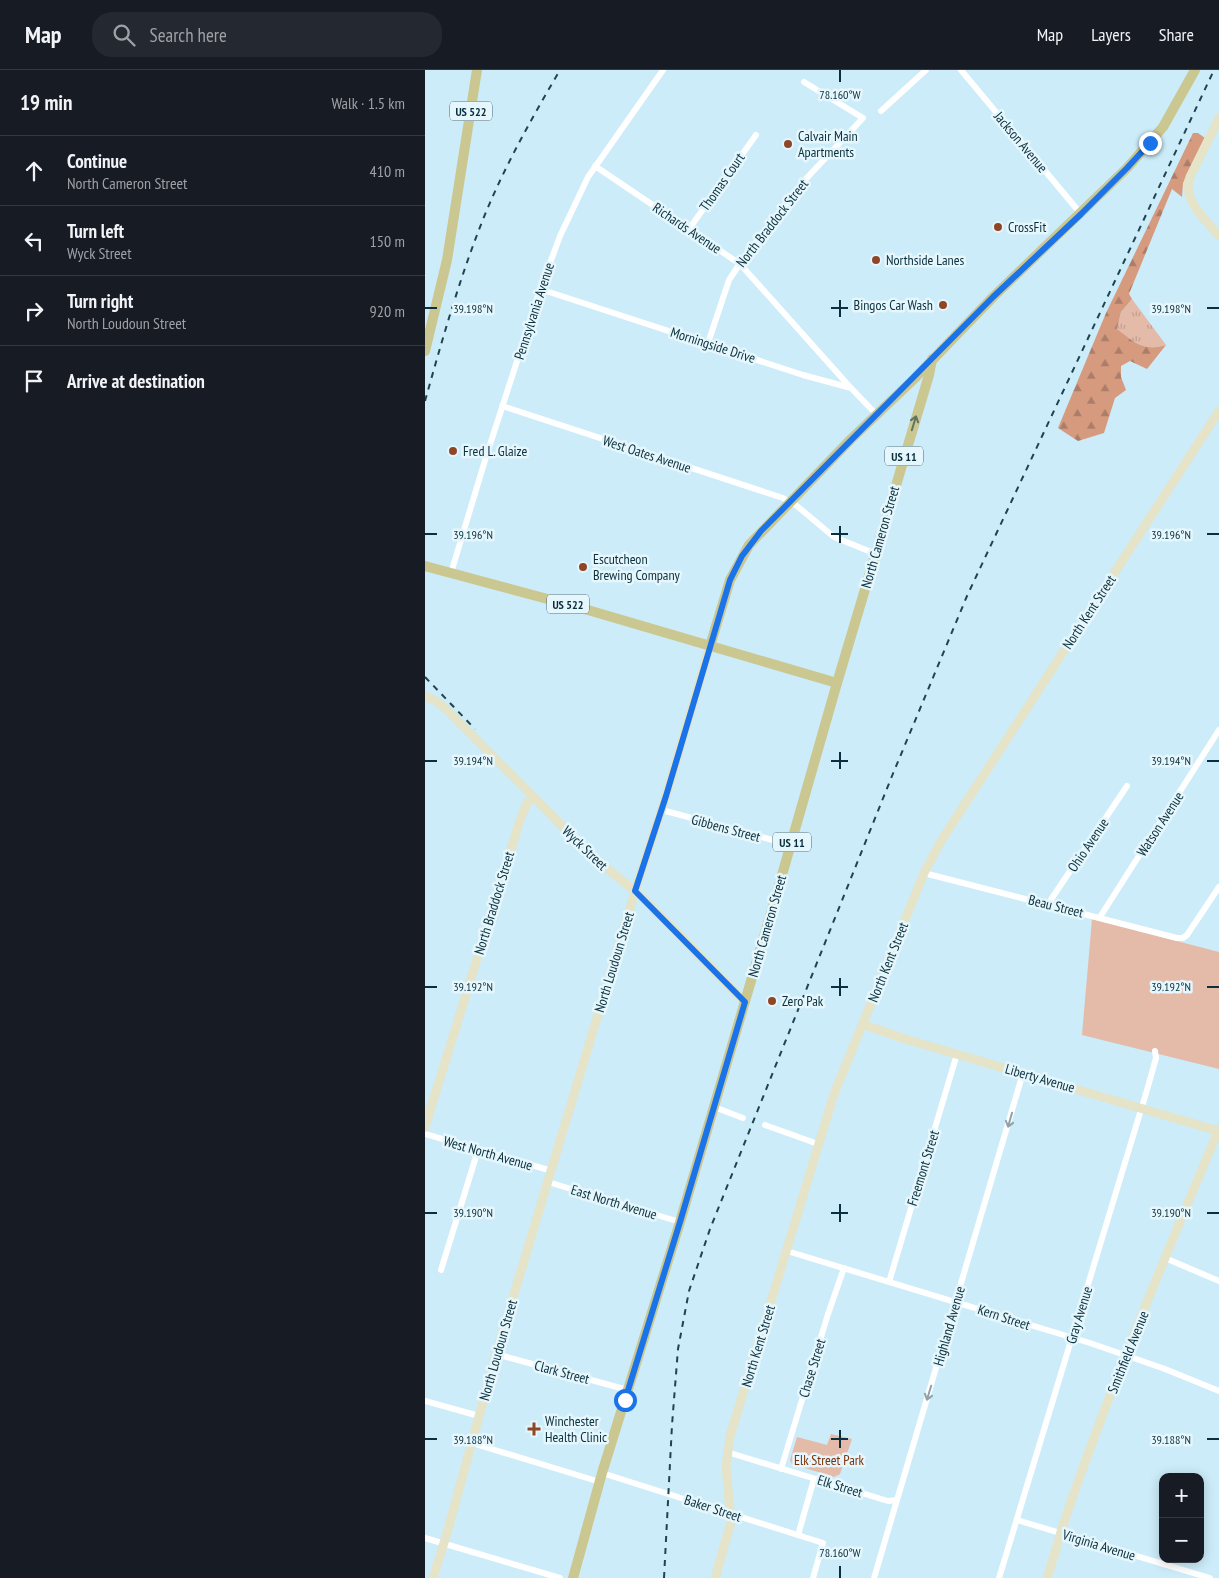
<!DOCTYPE html>
<html lang="en">
<head>
<meta charset="utf-8">
<style>
  :root { --surface:#171b24; --page:#242831; --text:#f1f3f6; --muted:#9ea1a6; --line:#363941 }
  body { margin:0; font-family:"PT Sans Narrow",sans-serif; background:var(--page); color:var(--text) }
  .controls { position:absolute; right:15px; bottom:15px; display:grid; overflow:hidden; border-radius:10px; box-shadow:0 2px 12px #0003 }
  .controls button { width:45px; height:45px; display:grid; place-items:center; padding:0; border:0; border-bottom:1px solid var(--line); background:var(--surface); color:var(--text); font:25px sans-serif }
  .stop { position:absolute; width:15px; height:15px; margin:-11px; border:4px solid #1a73e8; border-radius:50%; background:#fff }
  .stop.end { background:#1a73e8; border-color:#fff; box-shadow:0 1px 5px #0008 }
  .list { margin:0; padding:0; list-style:none }
  h2 { display:flex; justify-content:space-between; align-items:center; height:65px; margin:0; padding:0 20px; font-size:21px }
  h2 small { font-size:16px; font-weight:400; color:var(--muted) }
  .list li { display:grid; grid-template-columns:32px 1fr auto; gap:15px; align-items:center; box-sizing:border-box; height:70px; padding:0 20px; border-top:1px solid var(--line) }
  .list b { display:block; font-size:19px; white-space:nowrap }
  .list p { margin:0; font-size:16px; white-space:nowrap; color:var(--muted) }
  .list em { font-size:16px; font-style:normal; color:var(--muted) }
  .icon { flex:none; width:28px; height:28px; fill:none; stroke:currentColor; stroke-width:2; stroke-linecap:round; stroke-linejoin:round }
  .map { position:relative; flex:none; width:794px; height:1508px; overflow:hidden }
  header { display:flex; align-items:center; gap:30px; box-sizing:border-box; height:70px; padding:0 25px; background:var(--surface); border-bottom:1px solid var(--line) }
  header strong { font-size:24px }
  nav { display:flex; gap:28px; margin-inline-start:auto; font-size:18px }
  .search { width:350px; height:45px; background:var(--page); display:flex; align-items:center; gap:12px; box-sizing:border-box; padding:0 18px; border-radius:20px; color:var(--muted); font-size:19px }
  main { display:flex }
  aside { flex:1; background:var(--surface) }
  .map>svg:first-child { display:block }
  .grass { fill:url(#grass-tufts) }
  .forest { fill:url(#forest-firs) }
  .park { fill:#e4baa9 }
  .lines { fill:none; stroke-linecap:round; stroke-linejoin:round }
  .street { stroke:#fff; stroke-width:6 }
  .secondary { stroke:#e5e3c8; stroke-width:9 }
  .primary { stroke:#cbc791; stroke-width:10 }
  .rail { stroke:#1e4450; stroke-width:2; stroke-dasharray:6 6; stroke-linecap:butt }
  .oneway { stroke:#607462 }
  .oneway2 { stroke:#90a2a7 }
  .route { stroke:#1a73e8; stroke-width:6 }
  .ticks { fill:none; stroke:#09303c; stroke-width:2 }
  .poi-dot { fill:#8e4624; stroke:#e6f6fd; stroke-width:2 }
  .labels { text-anchor:middle; dominant-baseline:central; stroke-width:5; stroke-linejoin:round; paint-order:stroke }
  .shield { fill:#e6f6fd; stroke:#4b6b76; stroke-width:1 }
  .shield-label { font-size:12px; font-weight:bold; fill:#09303c }
  .poi-label { font-size:14px; fill:#09303c; stroke:#e6f6fd; text-anchor:start }
  .street-label { font-size:14px; fill:#09303c; stroke:#e6f6fd }
  .park-label { font-size:14px; fill:#7b330a; stroke:#e6f6fd }
  .ticks-label { font-size:12px; text-anchor:middle; fill:#09303c; stroke:#e6f6fd; stroke-width:5; stroke-linejoin:round; paint-order:stroke }
</style>
</head>
<body>
<header>
<strong>Map</strong>
<div class="search"><svg class="icon" aria-label="search" viewBox="0 0 24 24"><circle cx="10" cy="10" r="6"/><path d="M15 15l6 6"/></svg>Search here</div>
<nav><a>Map</a><a>Layers</a><a>Share</a></nav>
</header>
<main>
<aside>
<h2>19 min<small>Walk · 1.5 km</small></h2>
<ul class="list">
<li><svg class="icon" aria-label="ahead" viewBox="0 0 24 24"><path d="M12 20V5M6 11l6-6 6 6"/></svg><div><b>Continue</b><p>North Cameron Street</p></div><em>410 m</em></li>
<li><svg class="icon" aria-label="left" viewBox="0 0 24 24"><path d="M17 20v-9H6M10 6l-5 5 5 5"/></svg><div><b>Turn left</b><p>Wyck Street</p></div><em>150 m</em></li>
<li><svg class="icon" aria-label="right" viewBox="0 0 24 24"><path d="M7 20v-9h11M14 6l5 5-5 5"/></svg><div><b>Turn right</b><p>North Loudoun Street</p></div><em>920 m</em></li>
<li><svg class="icon" aria-label="arrive" viewBox="0 0 24 24"><path d="M6 21V4h12l-3 4 3 4H6"/></svg><div><b>Arrive at destination</b></div></li>
</ul>
</aside>
<div class="map">
<svg width="794" height="1508" viewBox="0 0 794 1508">
  <defs>
    <pattern id="grass-tufts" width="24" height="20" patternUnits="userSpaceOnUse" patternTransform="scale(1.25)"><rect width="24" height="20" fill="#e4baa9"/><path d="M3 7l-1-3M5 7V3M7 7l1-3M15 17l-1-3M17 17v-4M19 17l1-3" fill="none" stroke="#c2a092"/></pattern>
    <pattern id="forest-firs" width="22" height="20" patternUnits="userSpaceOnUse" patternTransform="scale(1.25)"><rect width="22" height="20" fill="#d69a7f"/><path d="M5 1l3.5 6h-7zM16 11l3.5 6h-7z" fill="#ac7e69"/></pattern>
  </defs>
  <rect width="100%" height="100%" fill="#ccecf9"/>
  <path class="grass" d="M707,229L741,275C717,282 710,272 692,259L696,242Z"/>
  <path class="forest" d="M768,63H773L780,68L758,113L757,127L747,119L704,224L707,229L696,242L692,259C710,272 717,282 741,275L722,299L705,291L696,296V307L701,320L690,328L679,363L653,371L633,358L681,243Z"/>
  <g class="park">
    <polygon points="667,849 794,882 794,999 657,965"/>
    <polygon points="406,1364 427,1369 415,1404 409,1407 367,1394 365,1390 372,1367 402,1375"/>
  </g>
  <g class="lines">
    <g class="street">
      <polyline points="536,0 656,144"/>
      <polyline points="456,41 501,0"/>
      <polyline points="170,96 315,194 425,317"/>
      <polyline points="264,159 331,65"/>
      <polyline points="115,219 378,305 426,318 451,344"/>
      <polyline points="283,273 304,210 318,189 378,112 438,48 379,12"/>
      <polyline points="77,336 358,428 372,436 409,467 451,484"/>
      <polyline points="26,503 61,387 114,223 135,166 163,107 238,0"/>
      <polyline points="237,740 366,775"/>
      <polyline points="499,803 752,868 758,868 762,865 794,817"/>
      <polyline points="623,834 702,716"/>
      <polyline points="675,847 794,660"/>
      <polyline points="289,1037 318,1048"/>
      <polyline points="340,1055 393,1074"/>
      <polyline points="0,1064 127,1101"/>
      <polyline points="123,1112 255,1152"/>
      <polyline points="362,1181 665,1273 740,1299 794,1321"/>
      <polyline points="740,1188 794,1211"/>
      <polyline points="16,1200 53,1080"/>
      <polyline points="464,1212 532,984"/>
      <polyline points="71,1284 203,1320"/>
      <polyline points="0,1331 54,1346"/>
      <polyline points="47,1373 175,1412"/>
      <polyline points="302,1382 463,1431 472,1430"/>
      <polyline points="356,1399 403,1244 419,1198"/>
      <polyline points="177,1403 398,1473 388,1508"/>
      <polyline points="592,1450 785,1508"/>
      <polyline points="373,1465 389,1409"/>
      <polyline points="0,1468 135,1508"/>
      <polyline points="449,1508 598,1003"/>
      <polyline points="574,1508 722,1020 731,988 730,981"/>
    </g>
    <g class="secondary">
      <path d="M794,48L765,107C756,129 781,150 794,166"/>
      <polyline points="0,626 11,631 23,641 166,785 218,828 320,932"/>
      <polyline points="437,954 480,969 793,1061"/>
      <polyline points="0,1057 95,750 102,733 108,727"/>
      <polyline points="8,1508 22,1463 71,1284 210,821 241,726 285,576"/>
      <polyline points="290,1508 306,1452 301,1397 305,1366 409,1024 499,803 516,771 794,341"/>
      <path d="M622,1508C629,1487 634,1467 641,1446C686,1315 740,1187 794,1059"/>
    </g>
    <g class="primary">
      <polyline points="0,281 22,190 52,0"/>
      <polyline points="0,496 156,538 412,613"/>
      <polyline points="285,576 305,510 324,475 426,369 489,309 568,227 702,98 738,57 770,0"/>
      <polyline points="148,1508 177,1403 255,1152 351,826 412,613 504,305 507,289"/>
    </g>
    <g class="rail">
      <path d="M0,331C18,267 36,203 61,142C82,92 108,46 135,0"/>
      <polyline points="0,607 50,659"/>
      <polyline points="239,1508 247,1355 253,1279 264,1221 285,1159 467,706 542,526 789,0"/>
    </g>
  </g>
  <defs><path id="oneway-shaft" d="M-6 0H5M1.5-3L5.5 0L1.5 3" fill="none" stroke-width="1.6" stroke-linecap="round" stroke-linejoin="round" transform="scale(1.25)"/></defs>
  <use class="oneway" href="#oneway-shaft" transform="translate(489 353) rotate(-73)"/>
  <g class="oneway2">
    <use href="#oneway-shaft" transform="translate(585 1050) rotate(106)"/>
    <use href="#oneway-shaft" transform="translate(504 1323) rotate(107)"/>
  </g>
  <g class="lines">
    <polyline class="route" points="200,1330 255,1152 320,932 210,821 241,726 305,510 317,486 336,461 568,227 656,144 702,98 725,73"/>
  </g>
  <path class="ticks" d="M415,0V12M415,230V247M0,238H12M406,238H423M782,238H794M415,456V473M0,464H12M406,464H423M782,464H794M415,682V699M0,691H12M406,691H423M782,691H794M415,908V926M0,917H12M406,917H423M782,917H794M415,1134V1152M0,1143H12M406,1143H423M782,1143H794M415,1360V1378M0,1369H12M406,1369H423M782,1369H794M415,1496V1508"/>
  <g class="poi-dot">
    <circle cx="363" cy="74" r="5"/>
    <circle cx="573" cy="157" r="5"/>
    <circle cx="451" cy="190" r="5"/>
    <circle cx="518" cy="235" r="5"/>
    <circle cx="28" cy="381" r="5"/>
    <circle cx="158" cy="497" r="5"/>
    <circle cx="347" cy="931" r="5"/>
    <path d="M106.5 1351.5h5v5h5v5h-5v5h-5v-5h-5v-5h5z"/>
  </g>
  <g class="labels">
    <g class="shield">
      <rect x="25" y="31.5" width="42" height="19" rx="4"/>
      <rect x="460" y="376.5" width="38" height="19" rx="4"/>
      <rect x="122" y="524.5" width="42" height="19" rx="4"/>
      <rect x="348" y="762.5" width="38" height="19" rx="4"/>
    </g>
    <g class="shield-label">
      <text x="46" y="41">US 522</text>
      <text x="479" y="386">US 11</text>
      <text x="143" y="534">US 522</text>
      <text x="367" y="772">US 11</text>
    </g>
    <g class="poi-label">
      <text x="373" y="66">Calvair Main<tspan x="373" dy="16">Apartments</tspan></text>
      <text x="583" y="157">CrossFit</text>
      <text x="461" y="190">Northside Lanes</text>
      <text x="508" y="235" text-anchor="end">Bingos Car Wash</text>
      <text x="38" y="381">Fred L. Glaize</text>
      <text x="168" y="489">Escutcheon<tspan x="168" dy="16">Brewing Company</tspan></text>
      <text x="357" y="931">Zero Pak</text>
      <text x="120" y="1351">Winchester<tspan x="120" dy="16">Health Clinic</tspan></text>
    </g>
    <g class="street-label">
      <text transform="translate(596 72) rotate(50)">Jackson Avenue</text>
      <text transform="translate(297 112) rotate(-55)">Thomas Court</text>
      <text transform="translate(347 153) rotate(-52)">North Braddock Street</text>
      <text transform="translate(262 158) rotate(34)">Richards Avenue</text>
      <text transform="translate(109 241) rotate(-72)">Pennsylvania Avenue</text>
      <text transform="translate(288 275) rotate(18)">Morningside Drive</text>
      <text transform="translate(222 384) rotate(18)">West Oates Avenue</text>
      <text transform="translate(455 467) rotate(-74)">North Cameron Street</text>
      <text transform="translate(664 542) rotate(-57)">North Kent Street</text>
      <text transform="translate(735 754) rotate(-57)">Watson Avenue</text>
      <text transform="translate(301 758) rotate(15)">Gibbens Street</text>
      <text transform="translate(663 775) rotate(-56)">Ohio Avenue</text>
      <text transform="translate(160 778) rotate(44)">Wyck Street</text>
      <text transform="translate(69 833) rotate(-73)">North Braddock Street</text>
      <text transform="translate(631 836) rotate(14)">Beau Street</text>
      <text transform="translate(342 856) rotate(-74)">North Cameron Street</text>
      <text transform="translate(189 892) rotate(-73)">North Loudoun Street</text>
      <text transform="translate(463 892) rotate(-68)">North Kent Street</text>
      <text transform="translate(615 1008) rotate(16)">Liberty Avenue</text>
      <text transform="translate(63 1083) rotate(16)">West North Avenue</text>
      <text transform="translate(498 1098) rotate(-73)">Freemont Street</text>
      <text transform="translate(189 1132) rotate(17)">East North Avenue</text>
      <text transform="translate(654 1245) rotate(-73)">Gray Avenue</text>
      <text transform="translate(579 1247) rotate(18)">Kern Street</text>
      <text transform="translate(524 1256) rotate(-74)">Highland Avenue</text>
      <text transform="translate(333 1276) rotate(-73)">North Kent Street</text>
      <text transform="translate(73 1280) rotate(-74)">North Loudoun Street</text>
      <text transform="translate(703 1282) rotate(-68)">Smithfield Avenue</text>
      <text transform="translate(387 1298) rotate(-73)">Chase Street</text>
      <text transform="translate(137 1302) rotate(15)">Clark Street</text>
      <text transform="translate(415 1416) rotate(17)">Elk Street</text>
      <text transform="translate(288 1438) rotate(18)">Baker Street</text>
      <text transform="translate(674 1475) rotate(17)">Virginia Avenue</text>
    </g>
    <g class="park-label">
      <text x="404" y="1390">Elk Street Park</text>
    </g>
  </g>
  <g class="ticks-label">
    <text x="415" y="29">78.160°W</text>
    <text x="48" y="243">39.198°N</text>
    <text x="746" y="243">39.198°N</text>
    <text x="48" y="469">39.196°N</text>
    <text x="746" y="469">39.196°N</text>
    <text x="48" y="695">39.194°N</text>
    <text x="746" y="695">39.194°N</text>
    <text x="48" y="921">39.192°N</text>
    <text x="746" y="921">39.192°N</text>
    <text x="48" y="1147">39.190°N</text>
    <text x="746" y="1147">39.190°N</text>
    <text x="48" y="1374">39.188°N</text>
    <text x="746" y="1374">39.188°N</text>
    <text x="415" y="1487">78.160°W</text>
  </g>
</svg>
<div class="controls">
<button>+</button>
<button>−</button>
</div>
<div class="stop" style="left:200px;top:1330px"></div>
<div class="stop end" style="left:725px;top:73px"></div>
</div>
</main>
</body>
</html>
